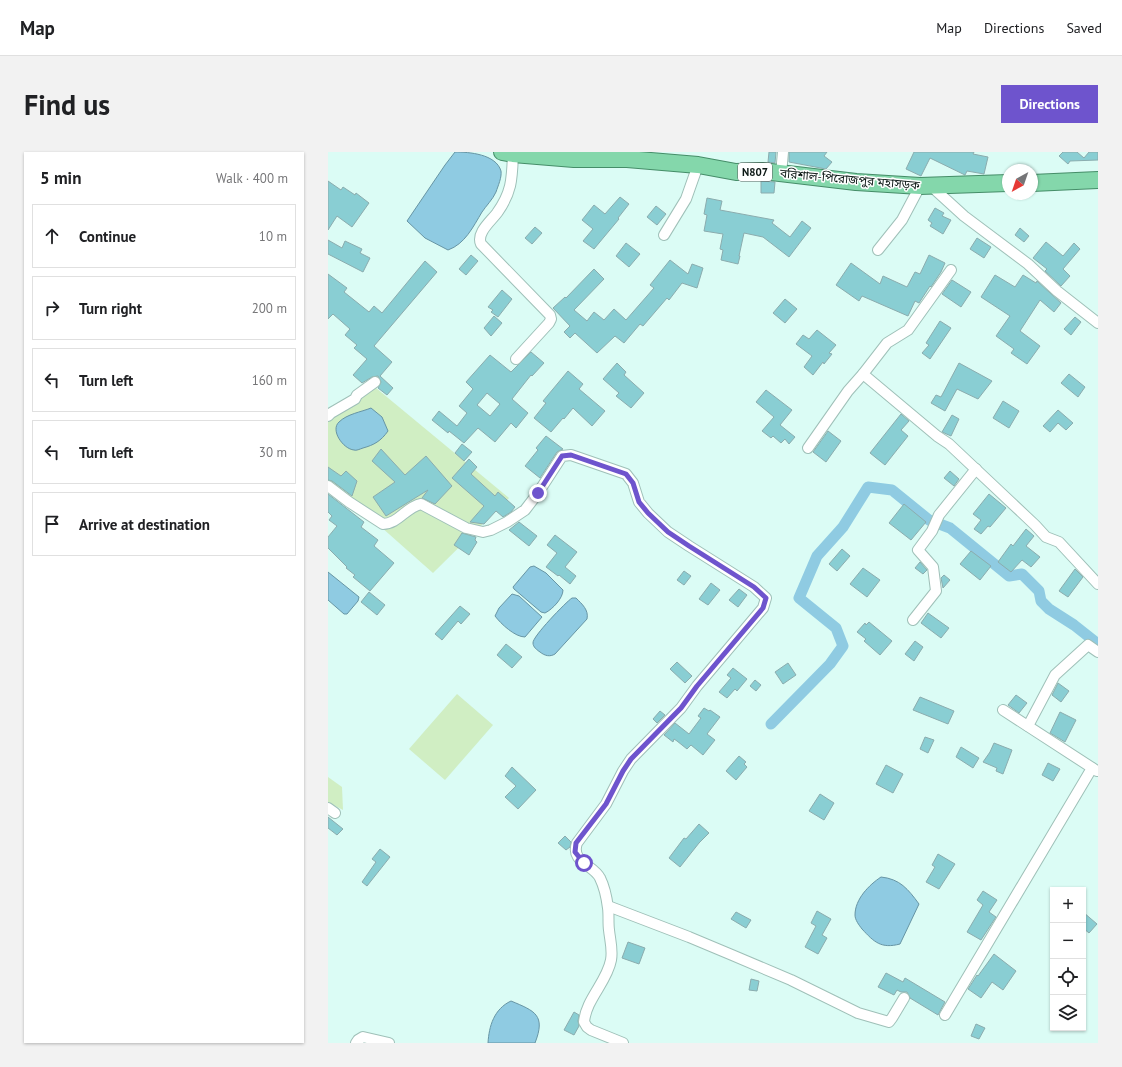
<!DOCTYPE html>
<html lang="en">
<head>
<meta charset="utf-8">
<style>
  :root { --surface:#fff; --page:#f2f2f2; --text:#202124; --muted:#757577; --line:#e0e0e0; --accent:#6e54cd }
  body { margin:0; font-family:"PT Sans","Noto Sans Bengali",sans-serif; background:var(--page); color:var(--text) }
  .controls { position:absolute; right:12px; bottom:12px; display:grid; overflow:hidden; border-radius:0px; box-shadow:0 1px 3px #0004 }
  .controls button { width:36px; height:36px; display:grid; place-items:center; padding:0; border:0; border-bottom:1px solid var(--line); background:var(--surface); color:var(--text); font:20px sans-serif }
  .compass { position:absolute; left:674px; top:12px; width:36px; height:36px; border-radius:50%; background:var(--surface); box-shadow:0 1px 3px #0004; rotate:220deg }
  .stop { position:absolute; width:12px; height:12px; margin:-9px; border:3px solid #6e54cd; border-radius:50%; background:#fff }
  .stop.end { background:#6e54cd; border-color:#fff; box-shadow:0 1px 4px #0008 }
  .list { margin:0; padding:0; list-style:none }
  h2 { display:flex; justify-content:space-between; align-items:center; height:52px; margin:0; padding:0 16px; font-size:17px }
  h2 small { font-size:13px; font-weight:400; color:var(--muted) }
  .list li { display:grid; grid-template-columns:26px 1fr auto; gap:12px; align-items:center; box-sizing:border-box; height:64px; margin:0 8px 8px; padding:0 8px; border:1px solid var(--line); border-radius:0px }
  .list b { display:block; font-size:15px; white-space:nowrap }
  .list em { font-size:13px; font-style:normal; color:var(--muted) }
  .icon { flex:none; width:22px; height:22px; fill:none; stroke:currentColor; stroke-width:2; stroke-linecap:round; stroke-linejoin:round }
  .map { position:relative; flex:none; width:770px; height:891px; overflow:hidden; border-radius:0px }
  header { display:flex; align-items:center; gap:24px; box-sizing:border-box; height:56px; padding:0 20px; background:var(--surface); border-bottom:1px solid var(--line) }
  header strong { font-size:19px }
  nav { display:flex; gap:22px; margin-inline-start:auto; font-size:14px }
  .intro { display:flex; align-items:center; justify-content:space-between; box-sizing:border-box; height:96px; padding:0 24px }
  h1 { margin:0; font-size:28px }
  .button { padding:10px 18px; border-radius:0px; background:var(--accent); color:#fff; font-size:14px; font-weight:700 }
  main { display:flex; gap:24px; padding:0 24px }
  aside { flex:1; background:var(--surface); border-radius:0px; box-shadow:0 1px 3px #0004 }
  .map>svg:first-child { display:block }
  .green { fill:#d0eec3 }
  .water { fill:#8fcbe2; stroke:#6795a4 }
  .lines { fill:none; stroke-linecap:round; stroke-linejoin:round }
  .canal { stroke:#8fcbe2; stroke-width:11 }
  .building { fill:#89ced3; stroke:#8bacae; fill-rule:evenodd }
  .minor-casing { stroke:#9fc0b8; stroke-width:12 }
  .trunk-casing { stroke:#458d68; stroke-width:18 }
  .minor { stroke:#fff; stroke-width:10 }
  .trunk { stroke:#84d7ab; stroke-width:16 }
  .route { stroke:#6e54cd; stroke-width:5 }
  .labels { text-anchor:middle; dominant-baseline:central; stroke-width:3; stroke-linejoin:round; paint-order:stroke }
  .shield { fill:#fff; stroke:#545c5a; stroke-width:1 }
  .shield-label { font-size:11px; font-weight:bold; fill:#0a1613 }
  .street-label { font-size:12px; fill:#0a1613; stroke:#fff }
</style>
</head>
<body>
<header>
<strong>Map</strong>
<nav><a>Map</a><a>Directions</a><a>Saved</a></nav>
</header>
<div class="intro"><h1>Find us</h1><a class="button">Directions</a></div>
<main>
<aside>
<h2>5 min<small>Walk · 400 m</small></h2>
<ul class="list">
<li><svg class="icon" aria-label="ahead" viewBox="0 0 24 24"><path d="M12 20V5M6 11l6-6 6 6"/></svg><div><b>Continue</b></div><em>10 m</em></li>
<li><svg class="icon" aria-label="right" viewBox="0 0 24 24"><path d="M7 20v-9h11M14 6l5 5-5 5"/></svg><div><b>Turn right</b></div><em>200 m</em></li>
<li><svg class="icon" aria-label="left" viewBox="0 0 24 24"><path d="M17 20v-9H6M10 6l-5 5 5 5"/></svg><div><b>Turn left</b></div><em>160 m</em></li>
<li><svg class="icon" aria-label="left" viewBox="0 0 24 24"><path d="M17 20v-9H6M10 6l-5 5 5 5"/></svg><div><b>Turn left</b></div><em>30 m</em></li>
<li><svg class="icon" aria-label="arrive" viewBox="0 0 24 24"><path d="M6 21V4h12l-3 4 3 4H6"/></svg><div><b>Arrive at destination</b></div></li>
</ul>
</aside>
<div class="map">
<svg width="770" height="891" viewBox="0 0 770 891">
  <rect width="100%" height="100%" fill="#dbfcf5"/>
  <g class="green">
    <polygon points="48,236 181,346 105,421 0,328 0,267"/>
    <polygon points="129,542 165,573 117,628 81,597"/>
    <polygon points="0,625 14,635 15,658 0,650"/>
  </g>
  <g class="water">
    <path d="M127,0C141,0 168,2 173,19C174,25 170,34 168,40C165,47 158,54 154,60C145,75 137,92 120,98L97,86L79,69L117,13Z"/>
    <path d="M43,256L54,265L60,279C53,289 46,293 35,296C32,297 28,299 26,298C15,297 2,278 11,270C19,262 33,260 43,256Z"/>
    <path d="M206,414L218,421L235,438C235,446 225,457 217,461L213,460L186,437L185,435L202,415Z"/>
    <polygon points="0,420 31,445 30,449 19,462 16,462 0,448"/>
    <path d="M184,442L191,444L214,465L197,485C187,485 173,472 167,464L171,456Z"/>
    <path d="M244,446H248C254,452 261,458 259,467L227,502C222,505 217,504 212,500C209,498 205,495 205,491C204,485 238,450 244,446Z"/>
    <path d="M553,725C572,727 580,737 591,752L572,792C553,797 546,790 534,777C531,773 527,768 527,763C527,747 541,733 553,725Z"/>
    <path d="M183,849C207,859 218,863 207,891H160C161,874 166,857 183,849Z"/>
  </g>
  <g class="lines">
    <polyline class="canal" points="443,572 502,512 515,494 508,476 471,446 489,404 515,375 540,335 564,338 601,368 622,376 681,424 694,422 711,439 713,449 721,457 746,473 770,492"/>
  </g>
  <g class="building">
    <polygon points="441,0 448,0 447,11 440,10"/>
    <polygon points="461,0 499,0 496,4 504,10 498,17 461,10"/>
    <polygon points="586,0 646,0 645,2 660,5 656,22 639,19 637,23 602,6 593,24 578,17"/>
    <polygon points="735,0 749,0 756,6 761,0 770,0 770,8 742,9 740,12 731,4"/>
    <polygon points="0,29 13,38 15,35 27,43 28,41 41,51 24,75 9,64 0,78"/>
    <polygon points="433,29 447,30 446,41 433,41"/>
    <polygon points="292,45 301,52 290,66 291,67 266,97 255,89 265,77 254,68 266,53 277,62"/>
    <polygon points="379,46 394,49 392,58 446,68 444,71 462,85 474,69 483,76 461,105 435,85 416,81 411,104 412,104 410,112 393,108 395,98 392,97 395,82 376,79 379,63 376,62"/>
    <polygon points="328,54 338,62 329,73 319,65"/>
    <polygon points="607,56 616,61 614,64 623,68 615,82 602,74 604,71 600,68"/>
    <polygon points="207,75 214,81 204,92 197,86"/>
    <polygon points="692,76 701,84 696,90 687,83"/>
    <polygon points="649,86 663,95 656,106 642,97"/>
    <polygon points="0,88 14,96 17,89 34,97 32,101 42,106 35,120 0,102"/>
    <polygon points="718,90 735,104 746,91 752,97 735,117 742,124 733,134 717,119 719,117 705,106"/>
    <polygon points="298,91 312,102 301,115 288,104"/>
    <polygon points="143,103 150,109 138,123 131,117"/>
    <polygon points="601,103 617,111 613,120 603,135 602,134 591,151 587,149 580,164 534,144 531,149 508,133 523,111 552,132 555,124 579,135 587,120 592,122"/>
    <polygon points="342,108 360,122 364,112 375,116 369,136 354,131 341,148 339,146 315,174 312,172 296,191 287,184 269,201 247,181 242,186 236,180 242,174 225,156 237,145 238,146 266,117 276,127 246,158 259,169 266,160 276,168 286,157 298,168 326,136 322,133"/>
    <polygon points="97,109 109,120 46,194 64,210 52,224 65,236 59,243 50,236 53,230 50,224 44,225 34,231 25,223 39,207 26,196 29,193 17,183 22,177 5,162 0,167 0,122 19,136 16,140 41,160 46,154 54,161"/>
    <polygon points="667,123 687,135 695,123 708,131 709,129 733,151 726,160 712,148 692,179 712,194 699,212 683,201 686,197 668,184 682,164 653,145"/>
    <polygon points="624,128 643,140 633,155 614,142"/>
    <polygon points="174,138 184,147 170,165 163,160 165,158 160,155"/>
    <polygon points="457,147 469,157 457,171 445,161"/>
    <polygon points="166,164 174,171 163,184 156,176"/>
    <polygon points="747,165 753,170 743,183 736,177"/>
    <polygon points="612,169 623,176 602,207 594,201 601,193 598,191"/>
    <polygon points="489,178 508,193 501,201 504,202 496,212 495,210 485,223 476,215 484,204 468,192 475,183 481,187"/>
    <path d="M203,200L216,211L204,224L203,223L184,247L200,261L188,276L183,271L167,290L150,276L136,291L121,279L120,281L104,268L111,259L129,274L139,261L131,254L145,237L138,230L162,203L183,220ZM159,241L172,252L162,264L149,253Z"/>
    <polygon points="289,211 298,220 296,223 316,241 303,256 288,244 291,241 275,227"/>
    <polygon points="631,211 664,229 650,247 629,237 617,259 603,251 608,243 613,245"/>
    <polygon points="240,219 255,232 251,237 277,259 264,274 245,256 236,267 235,266 223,280 206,266 218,251 215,249"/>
    <polygon points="741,222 757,235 750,245 733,231"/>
    <polygon points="438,238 464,258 452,273 467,285 461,292 457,287 453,291 445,284 443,286 434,279 446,265 428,250"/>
    <polygon points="675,249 691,259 681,276 665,266"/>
    <polygon points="730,258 745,271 738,278 730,271 722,280 715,274"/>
    <polygon points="573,262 581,269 573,278 580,284 557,313 542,301"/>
    <polygon points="624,263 631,267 623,284 614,280"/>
    <polygon points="500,279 513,289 498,310 485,300"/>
    <polygon points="218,284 235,297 229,300 212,326 197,314 210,298 208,296"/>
    <polygon points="134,292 144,300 136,309 127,301"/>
    <polygon points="53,297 77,323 98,304 124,334 107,352 94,346 100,338 58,364 45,345 67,330 44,309"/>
    <polygon points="141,307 149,315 143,322 167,344 170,340 187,355 183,360 175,365 168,359 156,372 142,370 156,354 124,326"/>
    <polygon points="0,315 13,324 18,319 29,329 24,344 4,329 0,328"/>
    <polygon points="622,319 631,327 626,334 616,326"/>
    <polygon points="0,342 36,370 33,375 50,388 46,394 66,411 42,439 25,425 27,423 18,416 19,415 0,396 0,385 9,374 1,368 4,364 0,360"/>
    <polygon points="661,342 678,356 662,375 660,374 653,382 646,377 653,368 645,362"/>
    <polygon points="576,352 598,370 583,388 561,371"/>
    <polygon points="191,370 209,384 201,394 181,378"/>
    <polygon points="698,377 706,384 698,394 712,405 703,415 694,408 683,420 670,410 683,392 685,394"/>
    <polygon points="134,381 148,385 147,388 149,390 141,403 126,393"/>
    <polygon points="227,383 249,400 237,415 248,424 242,432 231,423 230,424 218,415 229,401 219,393"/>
    <polygon points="514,397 522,404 509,419 501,412"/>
    <polygon points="643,399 663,414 652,428 632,412"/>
    <polygon points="592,410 599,418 595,422 587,416"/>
    <polygon points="535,416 552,428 539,445 522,432"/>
    <polygon points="747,417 755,425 740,445 731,439"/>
    <polygon points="356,419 363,424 356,433 349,428"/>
    <polygon points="616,423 622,428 615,436 613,426"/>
    <polygon points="383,431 392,438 380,453 371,447"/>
    <polygon points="411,437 419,443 410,455 401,448"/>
    <polygon points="41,440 57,453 49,463 33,450"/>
    <polygon points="132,454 142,462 133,472 130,469 114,488 107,482"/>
    <polygon points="600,461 621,476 613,486 593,471"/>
    <polygon points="541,470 564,489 552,503 536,489 538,487 529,480 537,471 538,473"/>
    <polygon points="587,489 595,495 586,509 577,502"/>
    <polygon points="178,492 194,505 184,516 169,503"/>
    <polygon points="349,510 364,524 357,531 342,517"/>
    <polygon points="460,511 468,523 455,532 447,520"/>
    <polygon points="405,516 419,527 409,539 407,537 399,546 391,540 403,526 399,523"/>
    <polygon points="427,528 433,533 428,539 422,534"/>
    <polygon points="730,531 741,539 733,550 724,543"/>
    <polygon points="688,543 699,551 691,561 680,553"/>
    <polygon points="592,545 626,559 620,572 585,558"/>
    <polygon points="376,556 381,559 382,558 392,565 379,582 387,588 375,603 363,593 359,597 349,589 346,587 345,590 336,583 347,571 361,582 373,566 370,564"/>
    <polygon points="332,559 337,563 329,571 325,567"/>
    <polygon points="732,560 748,568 737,590 722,581"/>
    <polygon points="597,585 606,588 600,601 592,597"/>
    <polygon points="666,591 684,598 675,622 668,619 669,616 655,610 662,600"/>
    <polygon points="633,595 651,606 645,616 628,605"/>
    <polygon points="411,604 418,610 416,612 419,615 408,628 398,619"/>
    <polygon points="720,611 732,617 725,629 714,623"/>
    <polygon points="558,613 575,622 565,641 548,632"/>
    <polygon points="184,615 208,638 190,657 177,645 188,634 177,624"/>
    <polygon points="492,642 506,651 496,668 481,659"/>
    <polygon points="0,665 15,677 9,683 0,676"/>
    <polygon points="371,672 381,681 371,691 352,715 341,706 356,686 358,687"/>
    <polygon points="237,684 243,690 242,695 238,698 230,691"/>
    <polygon points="52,697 62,705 39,734 34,730 48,710 44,707"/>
    <polygon points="610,702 627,712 611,737 598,730 607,715 604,713"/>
    <polygon points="655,739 669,748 661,760 668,765 653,788 639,780 655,753 649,748"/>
    <polygon points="489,759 503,767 494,783 499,786 490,802 477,795 488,774 483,771"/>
    <polygon points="408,760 423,768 418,776 403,767"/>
    <polygon points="755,760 769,772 761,781 755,776"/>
    <polygon points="300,790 317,796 311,812 294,806"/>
    <polygon points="666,802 688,819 675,838 664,830 653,846 640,837 649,823 650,824"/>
    <polygon points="558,821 575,830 577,826 617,850 610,863 582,846 579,840 573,840 569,838 566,843 550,835"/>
    <polygon points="423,827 431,829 429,839 421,838"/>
    <polygon points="246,860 251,863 250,869 251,874 246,883 236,878"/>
    <polygon points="648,872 657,876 651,887 643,884"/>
  </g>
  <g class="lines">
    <g class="minor-casing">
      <g id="minor">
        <path d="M185,2C184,27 184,40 169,61C163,69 148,81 153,92L222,163L223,167L221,171L188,207"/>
        <polyline points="453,22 455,0"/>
        <polyline points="602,33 636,64 700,112 729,139 770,171"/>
        <polyline points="336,83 358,47 370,13"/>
        <polyline points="550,98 574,68 592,34"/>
        <polyline points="623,118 580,178 559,191 535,222 609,284 621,292 707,373 718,385 731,390 770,432"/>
        <polyline points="0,264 3,261 27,247 29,243 47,230"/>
        <polyline points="480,296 520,239 535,222"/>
        <path d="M0,334L21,350L55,372C70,372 78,355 93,352L138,376L155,380L163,378L179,370L197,358L210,341L234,304L243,303L298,322L305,331L311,350L320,361L340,380L361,394L426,435L438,446L435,456L369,534L353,556L303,607L295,619L278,652L249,691C242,710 266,713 272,726C276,734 279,748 280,756C281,763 280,771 281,778C282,788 285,798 283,808C279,830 258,847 256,870L259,875L263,878L295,891"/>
        <polyline points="585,468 608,439 605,415 590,398 604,379 611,363 648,317"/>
        <polyline points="675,558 769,619"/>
        <polyline points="700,574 727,523 760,493 770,500"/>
        <polyline points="0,656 7,661"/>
        <polyline points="280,754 361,785 404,803 463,828 530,861 561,870 564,866 576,846"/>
        <polyline points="617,863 764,616"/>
        <polyline points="28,891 30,888 35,885 61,891"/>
      </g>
    </g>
    <g class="trunk-casing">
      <g id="trunk">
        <polyline points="174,0 185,2 246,7 299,7 370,13 408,20 434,19 528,30 592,34 680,31"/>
        <polyline points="704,31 770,28"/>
      </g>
    </g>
    <use href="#minor" class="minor"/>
    <use href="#trunk" class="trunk"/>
  </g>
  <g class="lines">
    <polyline class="route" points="210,341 234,304 243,303 298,322 305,331 311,350 320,361 340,380 361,394 426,435 438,446 435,456 369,534 353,556 303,607 295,619 278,652 248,691 247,700 256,711"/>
  </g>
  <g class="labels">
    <rect class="shield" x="410" y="11" width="34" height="18" rx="3"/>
    <g class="shield-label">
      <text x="427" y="20">N807</text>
    </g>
    <g class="street-label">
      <text transform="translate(522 27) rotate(5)">বরিশাল-পিরোজপুর মহাসড়ক</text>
    </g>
  </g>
</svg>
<div class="controls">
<button>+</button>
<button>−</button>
<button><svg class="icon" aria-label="locate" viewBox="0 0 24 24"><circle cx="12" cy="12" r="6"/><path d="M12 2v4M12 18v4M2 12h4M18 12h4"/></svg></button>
<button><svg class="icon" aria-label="layers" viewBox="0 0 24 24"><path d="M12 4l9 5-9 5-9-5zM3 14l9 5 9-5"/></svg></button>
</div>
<svg class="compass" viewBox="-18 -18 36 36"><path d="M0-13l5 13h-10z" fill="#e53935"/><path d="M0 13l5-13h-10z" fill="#757577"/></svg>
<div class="stop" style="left:256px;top:711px"></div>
<div class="stop end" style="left:210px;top:341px"></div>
</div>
</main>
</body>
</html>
